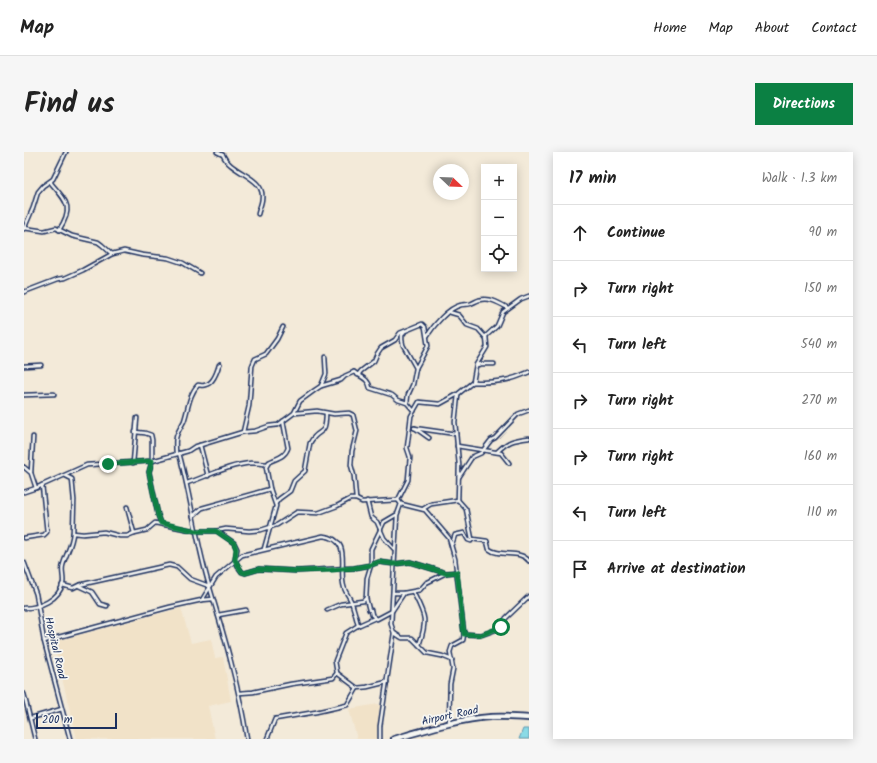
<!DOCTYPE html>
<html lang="en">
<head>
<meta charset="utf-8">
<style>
  :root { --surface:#fff; --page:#f6f6f6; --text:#222; --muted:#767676; --line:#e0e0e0; --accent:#0b8043 }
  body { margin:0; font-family:Kalam,sans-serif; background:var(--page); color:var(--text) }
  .controls { position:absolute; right:12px; top:12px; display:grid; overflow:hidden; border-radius:0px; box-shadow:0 2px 10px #0003 }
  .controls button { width:36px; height:36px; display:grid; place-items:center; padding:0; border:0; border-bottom:1px solid var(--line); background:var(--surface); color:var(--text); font:20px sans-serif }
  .compass { position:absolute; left:409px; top:12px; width:36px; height:36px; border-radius:50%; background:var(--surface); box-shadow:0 2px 10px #0003; rotate:113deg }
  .scale { position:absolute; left:12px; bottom:10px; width:81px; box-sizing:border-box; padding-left:4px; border:2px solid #1b2f5e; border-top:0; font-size:11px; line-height:14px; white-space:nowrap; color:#1b2f5e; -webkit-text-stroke:3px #f6f6f2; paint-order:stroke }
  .stop { position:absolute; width:12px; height:12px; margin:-9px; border:3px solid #0b8043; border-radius:50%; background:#fff }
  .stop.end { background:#0b8043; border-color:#fff; box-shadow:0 1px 4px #0008 }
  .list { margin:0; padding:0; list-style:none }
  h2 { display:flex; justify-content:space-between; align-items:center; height:52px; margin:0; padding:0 16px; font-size:17px }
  h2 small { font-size:13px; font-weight:400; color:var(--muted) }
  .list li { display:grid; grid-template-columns:26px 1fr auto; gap:12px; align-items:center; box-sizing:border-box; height:56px; padding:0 16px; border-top:1px solid var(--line) }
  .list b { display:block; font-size:15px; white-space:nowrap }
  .list em { font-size:13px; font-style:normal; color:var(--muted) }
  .icon { flex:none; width:22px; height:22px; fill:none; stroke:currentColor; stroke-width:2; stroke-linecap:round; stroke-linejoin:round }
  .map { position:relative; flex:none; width:505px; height:587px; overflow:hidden; border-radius:0px }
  header { display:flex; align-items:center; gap:24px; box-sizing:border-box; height:56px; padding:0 20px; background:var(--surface); border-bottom:1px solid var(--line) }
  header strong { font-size:19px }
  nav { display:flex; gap:22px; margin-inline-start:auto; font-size:14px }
  .intro { display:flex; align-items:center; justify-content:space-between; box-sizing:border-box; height:96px; padding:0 24px }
  h1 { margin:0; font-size:28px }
  .button { padding:10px 18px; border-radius:0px; background:var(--accent); color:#fff; font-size:14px; font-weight:700 }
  main { display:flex; gap:24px; padding:0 24px }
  aside { flex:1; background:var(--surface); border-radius:0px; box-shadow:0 2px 10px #0003 }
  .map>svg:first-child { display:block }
  .built { fill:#f1e2c8 }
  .water { fill:#8adbe6; stroke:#5e96b0 }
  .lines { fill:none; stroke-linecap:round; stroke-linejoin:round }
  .street-casing { stroke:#1b2f5e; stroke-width:5.5 }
  .highway-casing { stroke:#1b2f5e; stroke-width:8 }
  .street { stroke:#f6f6f2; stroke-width:2.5 }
  .highway { stroke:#f6f6f2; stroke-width:4.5 }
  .route { stroke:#0b8043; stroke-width:5 }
  .labels { text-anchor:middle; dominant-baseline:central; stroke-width:3.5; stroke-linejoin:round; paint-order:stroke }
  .street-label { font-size:11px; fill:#1b2f5e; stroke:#f6f6f2 }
</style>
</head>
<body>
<header>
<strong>Map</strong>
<nav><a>Home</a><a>Map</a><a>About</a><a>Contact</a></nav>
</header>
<div class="intro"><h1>Find us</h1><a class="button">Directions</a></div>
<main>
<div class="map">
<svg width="505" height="587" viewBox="0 0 505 587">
  <rect width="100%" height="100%" fill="#f3ead9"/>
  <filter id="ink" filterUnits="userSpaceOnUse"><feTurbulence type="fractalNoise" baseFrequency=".025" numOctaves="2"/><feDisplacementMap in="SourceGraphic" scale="8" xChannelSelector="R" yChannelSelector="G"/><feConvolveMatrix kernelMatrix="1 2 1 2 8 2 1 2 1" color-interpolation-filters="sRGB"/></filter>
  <g filter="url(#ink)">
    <g class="built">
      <polygon points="157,456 167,491 187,487 191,506 199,505 207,549 184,554 191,587 53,587 29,490"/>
      <polygon points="354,552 356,553 354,587 333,587 325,557"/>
    </g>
    <polygon class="water" points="499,577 505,577 505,587 495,587"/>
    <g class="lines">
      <g class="street-casing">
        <g id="street">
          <path d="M193,0L199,3C206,21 241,25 238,46C238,51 235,57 234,62"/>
          <path d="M27,29V31C43,50 50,55 35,78"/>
          <polyline points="0,76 20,79 32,76 48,84 74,90 78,93 88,102"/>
          <polyline points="0,77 9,56 14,40 19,34 29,27 42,0"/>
          <polyline points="0,140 34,127 41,126 59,118 88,102 100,99 118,103 144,106 159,111 176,121"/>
          <polyline points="425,160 435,163 443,173 454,177 462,186"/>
          <polyline points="380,181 378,183 378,188 379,193 392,216"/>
          <path d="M403,184C410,173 424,156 437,153C440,152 443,153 446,152C449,151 452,149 455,148C465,145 475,151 484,156"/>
          <polyline points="453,213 457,212 470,212"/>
          <polyline points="0,214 17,213"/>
          <polyline points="449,230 452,213 463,195 462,184 473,174 479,160 497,147 505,144"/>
          <polyline points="297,234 302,222 301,205"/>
          <polyline points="0,243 30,242"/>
          <polyline points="434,243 431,270 435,313 434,348"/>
          <path d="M383,251L384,243L389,232L392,216L404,194L401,175L398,172L376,181L371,188L357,196L353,202L350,209L337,219L334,223L330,220C337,225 345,227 346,236L368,243L374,248L383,251L390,259"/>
          <polyline points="271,261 293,259 310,262 325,261 329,263 333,279 328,299 327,313 330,324 332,347"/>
          <polyline points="390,276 432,282"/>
          <polyline points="391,276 405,286"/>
          <polyline points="111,280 121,281 127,283 128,288 128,309 125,320 134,363 137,371"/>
          <polyline points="219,280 225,254 228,214 231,207 242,202 253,187 259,175"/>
          <polyline points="176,293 184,324"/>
          <polyline points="433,294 477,301 485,311"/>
          <path d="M473,300C484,289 489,288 505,286"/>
          <path d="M155,301C167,345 172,389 185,433C200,483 215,534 223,587"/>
          <path d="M152,302C152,297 151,291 152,286C153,280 157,275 160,269C164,258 165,242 174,233C176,233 179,234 181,233C189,232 193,220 195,213L196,212"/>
          <polyline points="109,311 113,266"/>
          <polyline points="0,315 7,321 12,336 63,313 128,309 164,299 170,295 219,280 231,279 245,274 254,273 270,261 276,249 291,238 297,234 317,228 321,224 330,220"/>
          <polyline points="7,320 9,285"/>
          <polyline points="42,324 48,327 50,348 49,381"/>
          <polyline points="435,325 448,305 457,301 467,288 471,286 494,262 505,258"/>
          <path d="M163,331C184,324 205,313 227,311C232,311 238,312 243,312"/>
          <polyline points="0,340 12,336"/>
          <polyline points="374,348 377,352 401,358 425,386 431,407 440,482 439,488 428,494 426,500 429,517 426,532 425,572"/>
          <path d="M374,348L384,328L386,305L383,296L387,264L395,250L416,252L434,242L449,230C470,231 486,229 505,220"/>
          <polyline points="343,349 347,365 353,370 360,386 370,397"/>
          <path d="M252,351L255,347L266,339L270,329L281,319L286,291C295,274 302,287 302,261"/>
          <polyline points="103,355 110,381"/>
          <polyline points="399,357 407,352 434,348 442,357 448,387 447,389 444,388 440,381 431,383 428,392"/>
          <polyline points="169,364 178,356 246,337"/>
          <polyline points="193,379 210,391 213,397 211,408 215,416 218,420 221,421 235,417 273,419 307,417 330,416 347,413 355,410 370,412 386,410 422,421"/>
          <polyline points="0,386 20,383 23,380 18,333"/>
          <path d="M448,387L463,389L465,397C476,406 496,397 505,409"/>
          <path d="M240,397L252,354L246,337L242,315L245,310C253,306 261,305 264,296L259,269"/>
          <polyline points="0,410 12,442 20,489 46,587"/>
          <polyline points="38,433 49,436 55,433 145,413 153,415 166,427 185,434"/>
          <polyline points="55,434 68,440 76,452 83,454"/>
          <path d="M389,440C401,464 404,467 395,493"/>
          <polyline points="369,441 380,441 396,438 402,431 422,421 433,420"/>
          <polyline points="342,446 345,458 347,458 348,463 353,467 368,459 380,441"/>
          <path d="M178,448L192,425L218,403L299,384C329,387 314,416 320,435C321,440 325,444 327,449C330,457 332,465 334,473"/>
          <path d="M0,456C15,456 35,448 39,431C40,425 37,419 39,413C42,402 48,393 49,381L59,382L80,380L96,384H103L110,381L123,378L131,371L172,379H192L202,377L225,379L237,378L253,373L273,360L294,361L313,354L326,347H332L338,350L374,348"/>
          <polyline points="303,458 317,452 339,449 342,446 343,426 347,413 347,397 360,370 372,363"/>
          <polyline points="194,463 222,458"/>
          <polyline points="370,481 378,486 388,486 403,501 418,504 428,508"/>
          <polyline points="440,482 457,483 474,477 482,466 505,444"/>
          <polyline points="20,489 146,455 178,448 189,447"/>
          <polyline points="333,536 313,521 311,509 322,481 333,474 351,466"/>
          <polyline points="215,541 229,540 267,532 309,526 313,521"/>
          <polyline points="0,542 11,587"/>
          <polyline points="7,566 38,557"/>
          <polyline points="243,587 251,567 292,560 323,553 333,536 343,535 363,530"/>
          <polyline points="356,587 356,574 370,481 367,472 373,363 377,352"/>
        </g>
      </g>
      <g class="highway-casing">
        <path id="highway" d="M370,587C401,578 435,567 467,565C480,564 493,565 505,566"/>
      </g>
      <use href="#street" class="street"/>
      <use href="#highway" class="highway"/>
    </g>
  </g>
  <g class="lines" filter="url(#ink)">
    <polyline class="route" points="84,312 128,309 125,320 134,363 137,371 172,379 192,379 210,391 212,397 211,408 218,420 221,421 235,417 273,419 307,418 330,416 347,413 355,410 370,412 386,410 422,421 433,420 440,482 457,483 477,475"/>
  </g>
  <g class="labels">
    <g class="street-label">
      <text transform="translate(31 496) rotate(77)">Hospital Road</text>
      <text transform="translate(426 564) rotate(-12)">Airport Road</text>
    </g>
  </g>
</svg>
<div class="controls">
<button>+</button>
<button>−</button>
<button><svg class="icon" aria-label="locate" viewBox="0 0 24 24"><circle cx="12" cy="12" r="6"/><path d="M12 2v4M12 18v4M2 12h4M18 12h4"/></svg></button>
</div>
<svg class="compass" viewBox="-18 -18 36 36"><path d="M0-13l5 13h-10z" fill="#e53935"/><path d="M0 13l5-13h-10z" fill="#767676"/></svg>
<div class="scale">200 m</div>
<div class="stop" style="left:477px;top:475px"></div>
<div class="stop end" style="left:84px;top:312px"></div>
</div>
<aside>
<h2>17 min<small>Walk · 1.3 km</small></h2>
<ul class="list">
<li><svg class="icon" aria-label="ahead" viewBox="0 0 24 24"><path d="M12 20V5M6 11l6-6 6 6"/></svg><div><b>Continue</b></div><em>90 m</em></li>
<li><svg class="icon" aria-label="right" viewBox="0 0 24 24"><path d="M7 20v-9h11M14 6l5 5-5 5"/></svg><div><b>Turn right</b></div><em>150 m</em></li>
<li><svg class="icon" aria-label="left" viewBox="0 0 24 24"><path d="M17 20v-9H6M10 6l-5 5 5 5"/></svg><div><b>Turn left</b></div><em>540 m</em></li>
<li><svg class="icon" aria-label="right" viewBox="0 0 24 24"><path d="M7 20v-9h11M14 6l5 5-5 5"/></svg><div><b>Turn right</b></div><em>270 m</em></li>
<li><svg class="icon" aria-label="right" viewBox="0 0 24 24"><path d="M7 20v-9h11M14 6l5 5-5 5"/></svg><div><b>Turn right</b></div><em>160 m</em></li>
<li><svg class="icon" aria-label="left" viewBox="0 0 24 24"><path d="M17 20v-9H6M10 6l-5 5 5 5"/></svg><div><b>Turn left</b></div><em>110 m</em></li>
<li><svg class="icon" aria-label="arrive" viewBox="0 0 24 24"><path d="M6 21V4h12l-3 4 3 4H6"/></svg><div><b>Arrive at destination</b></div></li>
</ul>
</aside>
</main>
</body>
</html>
